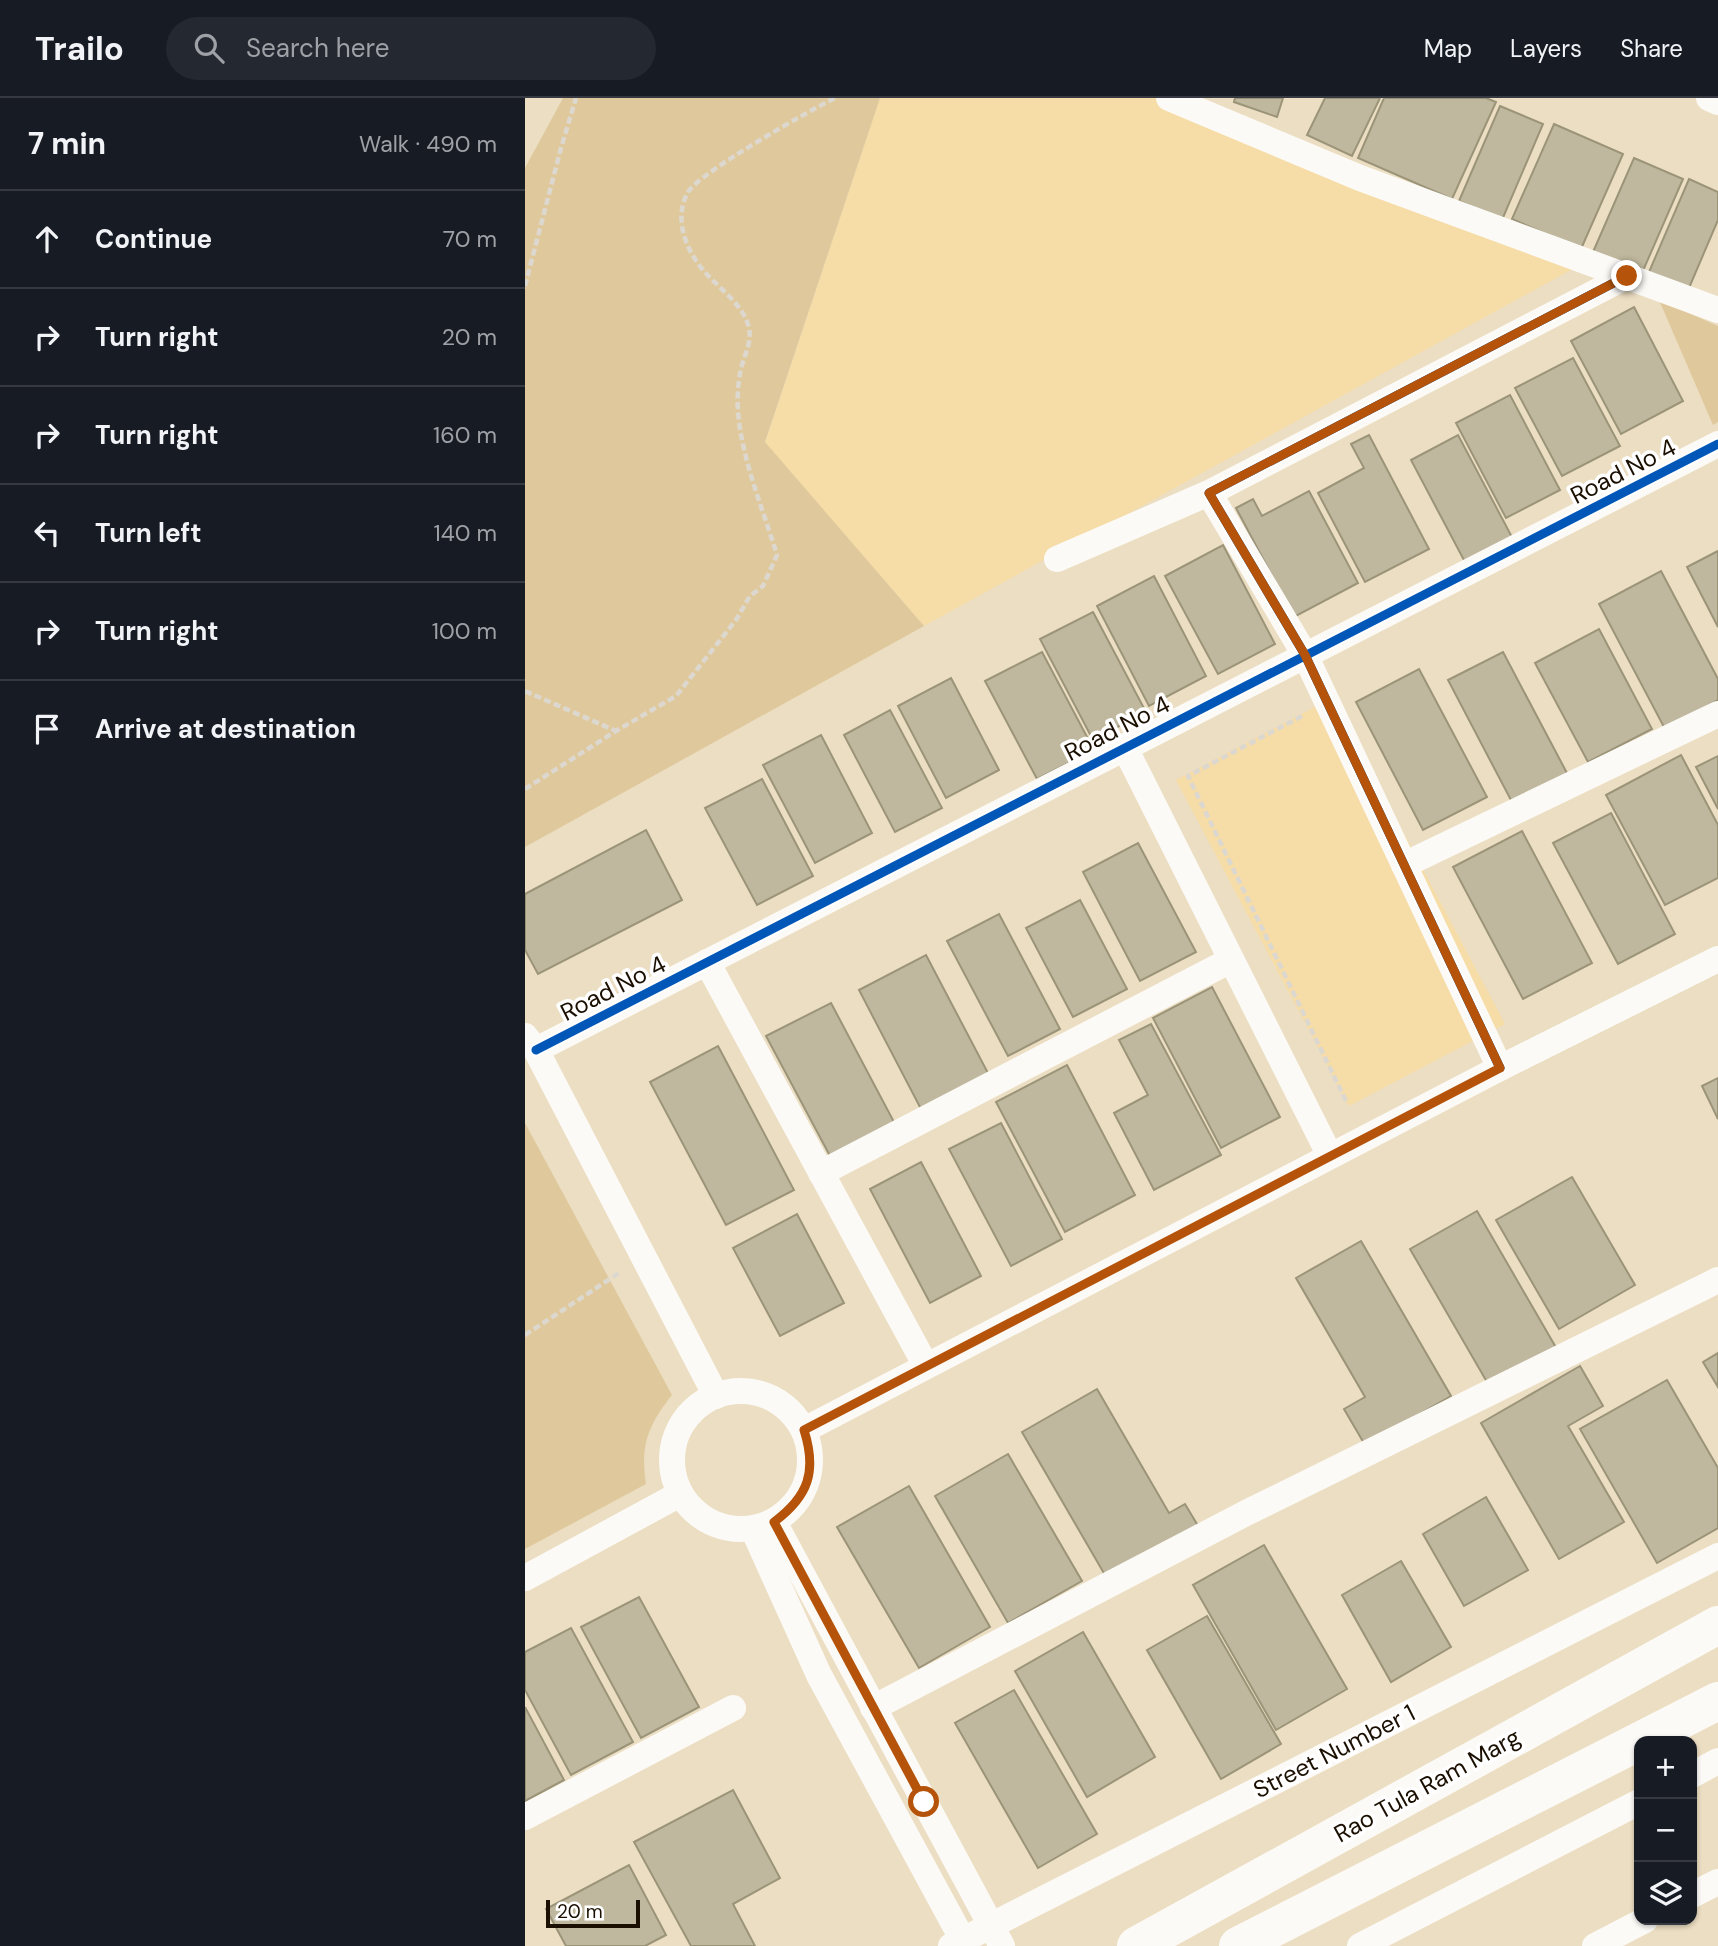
<!DOCTYPE html>
<html lang="en">
<head>
<meta charset="utf-8">
<style>
  :root { --surface:#171b24; --page:#242831; --text:#f1f3f6; --muted:#9ea1a6; --line:#363941 }
  body { margin:0; font-family:"DM Sans",sans-serif; background:var(--page); color:var(--text) }
  .controls { position:absolute; right:21px; bottom:21px; display:grid; overflow:hidden; border-radius:14px; box-shadow:0 2px 5px #0004 }
  .controls button { width:63px; height:63px; display:grid; place-items:center; padding:0; border:0; border-bottom:2px solid var(--line); background:var(--surface); color:var(--text); font:35px sans-serif }
  .scale { position:absolute; left:21px; bottom:18px; width:94px; box-sizing:border-box; padding-left:7px; border:4px solid #1a0f00; border-top:0; font-size:19px; line-height:24px; white-space:nowrap; color:#1a0f00; -webkit-text-stroke:5px #fff; paint-order:stroke }
  .stop { position:absolute; width:21px; height:21px; margin:-16px; border:5px solid #b45309; border-radius:50%; background:#fff }
  .stop.end { background:#b45309; border-color:#fff; box-shadow:0 2px 7px #0008 }
  .list { margin:0; padding:0; list-style:none }
  h2 { display:flex; justify-content:space-between; align-items:center; height:91px; margin:0; padding:0 28px; font-size:30px }
  h2 small { font-size:23px; font-weight:400; color:var(--muted) }
  .list li { display:grid; grid-template-columns:46px 1fr auto; gap:21px; align-items:center; box-sizing:border-box; height:98px; padding:0 28px; border-top:2px solid var(--line) }
  .list b { display:block; font-size:26px; white-space:nowrap }
  .list em { font-size:23px; font-style:normal; color:var(--muted) }
  .icon { flex:none; width:38px; height:38px; fill:none; stroke:currentColor; stroke-width:2; stroke-linecap:round; stroke-linejoin:round }
  .map { position:relative; flex:none; width:1193px; height:1848px; overflow:hidden }
  header { display:flex; align-items:center; gap:42px; box-sizing:border-box; height:98px; padding:0 35px; background:var(--surface); border-bottom:2px solid var(--line) }
  header strong { font-size:33px }
  nav { display:flex; gap:38px; margin-inline-start:auto; font-size:24px }
  .search { width:490px; height:63px; background:var(--page); display:flex; align-items:center; gap:18px; box-sizing:border-box; padding:0 24px; border-radius:38px; color:var(--muted); font-size:26px }
  main { display:flex }
  aside { flex:1; background:var(--surface) }
  .map>svg:first-child { display:block }
  .built { fill:#f6dca6 }
  .green { fill:#dfc99c }
  .building { fill:#bfb89e; stroke:#9b9479; stroke-width:2 }
  .lines { fill:none; stroke-linecap:round; stroke-linejoin:round }
  .path { stroke:#ddd8cf; stroke-width:4.5; stroke-dasharray:7 3.5; stroke-linecap:butt }
  .minor { stroke:#fcfaf6; stroke-width:26 }
  .secondary { stroke:#fcfaf6; stroke-width:38 }
  .cycleway-casing { stroke:#fff; stroke-width:13 }
  .cycleway { stroke:#0057b8; stroke-width:9 }
  .route { stroke:#b45309; stroke-width:9 }
  .labels { text-anchor:middle; dominant-baseline:central; stroke-width:7; stroke-linejoin:round; paint-order:stroke }
  .street-label { font-size:24px; fill:#1a0f00; stroke:#fff }
</style>
</head>
<body>
<header>
<strong>Trailo</strong>
<div class="search"><svg class="icon" aria-label="search" viewBox="0 0 24 24"><circle cx="10" cy="10" r="6"/><path d="M15 15l6 6"/></svg>Search here</div>
<nav><a>Map</a><a>Layers</a><a>Share</a></nav>
</header>
<main>
<aside>
<h2>7 min<small>Walk · 490 m</small></h2>
<ul class="list">
<li><svg class="icon" aria-label="ahead" viewBox="0 0 24 24"><path d="M12 20V5M6 11l6-6 6 6"/></svg><div><b>Continue</b></div><em>70 m</em></li>
<li><svg class="icon" aria-label="right" viewBox="0 0 24 24"><path d="M7 20v-9h11M14 6l5 5-5 5"/></svg><div><b>Turn right</b></div><em>20 m</em></li>
<li><svg class="icon" aria-label="right" viewBox="0 0 24 24"><path d="M7 20v-9h11M14 6l5 5-5 5"/></svg><div><b>Turn right</b></div><em>160 m</em></li>
<li><svg class="icon" aria-label="left" viewBox="0 0 24 24"><path d="M17 20v-9H6M10 6l-5 5 5 5"/></svg><div><b>Turn left</b></div><em>140 m</em></li>
<li><svg class="icon" aria-label="right" viewBox="0 0 24 24"><path d="M7 20v-9h11M14 6l5 5-5 5"/></svg><div><b>Turn right</b></div><em>100 m</em></li>
<li><svg class="icon" aria-label="arrive" viewBox="0 0 24 24"><path d="M6 21V4h12l-3 4 3 4H6"/></svg><div><b>Arrive at destination</b></div></li>
</ul>
</aside>
<div class="map">
<svg width="1193" height="1848" viewBox="0 0 1193 1848">
  <rect width="100%" height="100%" fill="#ecdec2"/>
  <g class="built">
    <polygon points="355,0 646,0 1053,168 399,528 240,345"/>
    <polygon points="807,600 980,926 824,1008 651,682"/>
  </g>
  <g class="green">
    <polygon points="38,0 355,0 240,344 399,528 0,749 0,70"/>
    <polygon points="1134,202 1193,228 1193,324 1188,327"/>
    <path d="M0,1025L147,1297C123,1327 115,1348 121,1386L0,1451Z"/>
  </g>
  <g class="building">
    <polygon points="710,0 758,0 752,19 709,4"/>
    <polygon points="800,0 855,0 827,58 782,37"/>
    <polygon points="859,0 961,0 971,4 927,101 833,60"/>
    <polygon points="975,8 1018,26 977,122 934,103"/>
    <polygon points="1029,26 1098,56 1056,151 987,121"/>
    <polygon points="1109,60 1158,81 1117,175 1068,154"/>
    <polygon points="1164,81 1193,94 1193,122 1164,190 1124,174"/>
    <polygon points="1109,209 1158,303 1096,336 1046,243"/>
    <polygon points="1048,260 1095,348 1037,378 990,290"/>
    <polygon points="985,297 1035,392 981,420 931,325"/>
    <polygon points="844,337 904,451 840,484 793,395 839,370 826,346"/>
    <polygon points="933,337 988,441 941,466 886,362"/>
    <polygon points="784,393 833,485 769,519 711,410 728,401 737,418"/>
    <polygon points="698,447 750,546 693,576 640,478"/>
    <polygon points="1193,453 1193,529 1162,469"/>
    <polygon points="1136,473 1193,581 1193,602 1140,631 1074,506"/>
    <polygon points="629,478 681,578 624,608 572,508"/>
    <polygon points="568,514 621,614 568,642 515,541"/>
    <polygon points="1074,531 1127,631 1063,664 1010,565"/>
    <polygon points="517,554 569,652 512,681 460,583"/>
    <polygon points="978,554 1043,677 988,706 923,582"/>
    <polygon points="894,571 962,699 898,732 831,604"/>
    <polygon points="426,580 474,672 421,700 373,608"/>
    <polygon points="365,612 417,710 370,734 319,637"/>
    <polygon points="296,637 347,735 290,765 238,667"/>
    <polygon points="1156,657 1193,727 1193,780 1140,807 1081,697"/>
    <polygon points="1193,658 1193,711 1171,669"/>
    <polygon points="237,681 288,778 232,807 180,710"/>
    <polygon points="1086,715 1150,836 1093,866 1028,745"/>
    <polygon points="121,732 157,802 13,876 0,852 0,796"/>
    <polygon points="997,733 1067,865 998,901 928,769"/>
    <polygon points="613,745 671,854 615,883 558,774"/>
    <polygon points="555,802 602,891 548,919 501,830"/>
    <polygon points="474,816 535,931 483,958 422,843"/>
    <polygon points="401,857 464,977 397,1013 334,892"/>
    <polygon points="687,889 755,1019 696,1050 628,920"/>
    <polygon points="306,905 369,1024 305,1058 241,938"/>
    <polygon points="626,926 696,1057 629,1092 589,1015 623,997 594,942"/>
    <polygon points="193,948 269,1092 201,1127 125,984"/>
    <polygon points="542,967 610,1097 540,1134 471,1004"/>
    <polygon points="1193,980 1193,1021 1177,988"/>
    <polygon points="476,1025 537,1141 486,1168 424,1051"/>
    <polygon points="396,1064 456,1178 405,1205 345,1091"/>
    <polygon points="1047,1079 1110,1187 1034,1231 971,1122"/>
    <polygon points="952,1113 1033,1253 966,1291 885,1151"/>
    <polygon points="272,1116 319,1205 255,1238 208,1150"/>
    <polygon points="836,1143 926,1298 840,1347 819,1311 840,1299 771,1180"/>
    <polygon points="1193,1255 1193,1289 1178,1264"/>
    <polygon points="1055,1268 1078,1308 1043,1328 1099,1424 1034,1461 956,1325"/>
    <polygon points="1142,1282 1193,1370 1193,1430 1132,1465 1055,1331"/>
    <polygon points="572,1291 644,1415 660,1406 675,1431 584,1484 497,1334"/>
    <polygon points="483,1356 557,1483 483,1525 410,1398"/>
    <polygon points="384,1388 465,1529 394,1570 312,1429"/>
    <polygon points="961,1399 1003,1472 939,1508 898,1436"/>
    <polygon points="739,1447 822,1591 751,1632 668,1487"/>
    <polygon points="876,1463 926,1549 866,1584 817,1497"/>
    <polygon points="114,1499 174,1609 116,1640 56,1529"/>
    <polygon points="682,1518 756,1646 696,1681 622,1552"/>
    <polygon points="46,1530 108,1644 46,1677 0,1592 0,1554"/>
    <polygon points="558,1534 630,1659 562,1699 490,1573"/>
    <polygon points="489,1592 572,1736 513,1770 430,1625"/>
    <polygon points="0,1609 39,1682 0,1703"/>
    <polygon points="208,1692 255,1780 208,1806 230,1848 166,1848 109,1744"/>
    <polygon points="104,1767 141,1837 120,1848 41,1848 21,1811"/>
  </g>
  <g class="lines">
    <g class="path">
      <polyline points="0,188 36,50 51,0"/>
      <polyline points="0,593 91,633"/>
      <polyline points="777,618 663,678 822,1005"/>
      <path d="M0,691L91,633L151,598L211,522L225,498L238,488L252,457C238,411 217,362 213,314C212,301 213,283 216,271C219,257 227,246 224,230C218,203 187,187 172,164C158,144 150,117 163,94C174,75 285,12 310,0"/>
      <polyline points="0,1237 94,1175"/>
    </g>
    <g class="minor">
      <polyline points="644,0 835,80 1193,212"/>
      <polyline points="1184,0 1193,4"/>
      <polyline points="532,461 684,395"/>
      <polyline points="599,648 805,1058"/>
      <polyline points="879,767 1193,616"/>
      <polyline points="182,864 401,1268"/>
      <polyline points="0,938 11,952 191,1298"/>
      <polyline points="11,952 1193,346"/>
      <polyline points="975,970 780,557 684,395 1102,178"/>
      <polyline points="296,1075 706,862"/>
      <circle cx="216" cy="1362" r="69"/>
      <polyline points="279,1332 975,970 1193,861"/>
      <polyline points="249,1424 477,1848"/>
      <polyline points="228,1431 294,1577 441,1848"/>
      <polyline points="0,1480 155,1396"/>
      <polyline points="348,1610 721,1415 1193,1182"/>
      <polyline points="1167,1677 1193,1663"/>
      <polyline points="0,1719 208,1610"/>
      <polyline points="1167,1797 1193,1784"/>
      <polyline points="426,1848 1193,1458"/>
      <polyline points="835,1848 1114,1704"/>
      <polyline points="1070,1848 1120,1822"/>
    </g>
    <g class="secondary">
      <polyline points="611,1848 1193,1527"/>
      <polyline points="713,1848 1193,1603"/>
    </g>
    <g class="cycleway-casing">
      <g id="cycleway">
        <polyline points="11,952 1193,346"/>
        <polyline points="975,970 780,557 684,395 1102,178"/>
      </g>
    </g>
    <use href="#cycleway" class="cycleway"/>
  </g>
  <g class="lines">
    <path class="route" d="M399,1704L249,1424C284,1398 292,1373 279,1332L975,970L780,557L684,395L1102,178"/>
  </g>
  <g class="labels">
    <g class="street-label">
      <text transform="translate(1098 373) rotate(-27)">Road No 4</text>
      <text transform="translate(592 630) rotate(-27)">Road No 4</text>
      <text transform="translate(88 890) rotate(-27)">Road No 4</text>
      <text transform="translate(809 1653) rotate(-27)">Street Number 1</text>
      <text transform="translate(902 1687) rotate(-29)">Rao Tula Ram Marg</text>
    </g>
  </g>
</svg>
<div class="controls">
<button>+</button>
<button>−</button>
<button><svg class="icon" aria-label="layers" viewBox="0 0 24 24"><path d="M12 4l9 5-9 5-9-5zM3 14l9 5 9-5"/></svg></button>
</div>
<div class="scale">20 m</div>
<div class="stop" style="left:399px;top:1704px"></div>
<div class="stop end" style="left:1102px;top:178px"></div>
</div>
</main>
</body>
</html>
